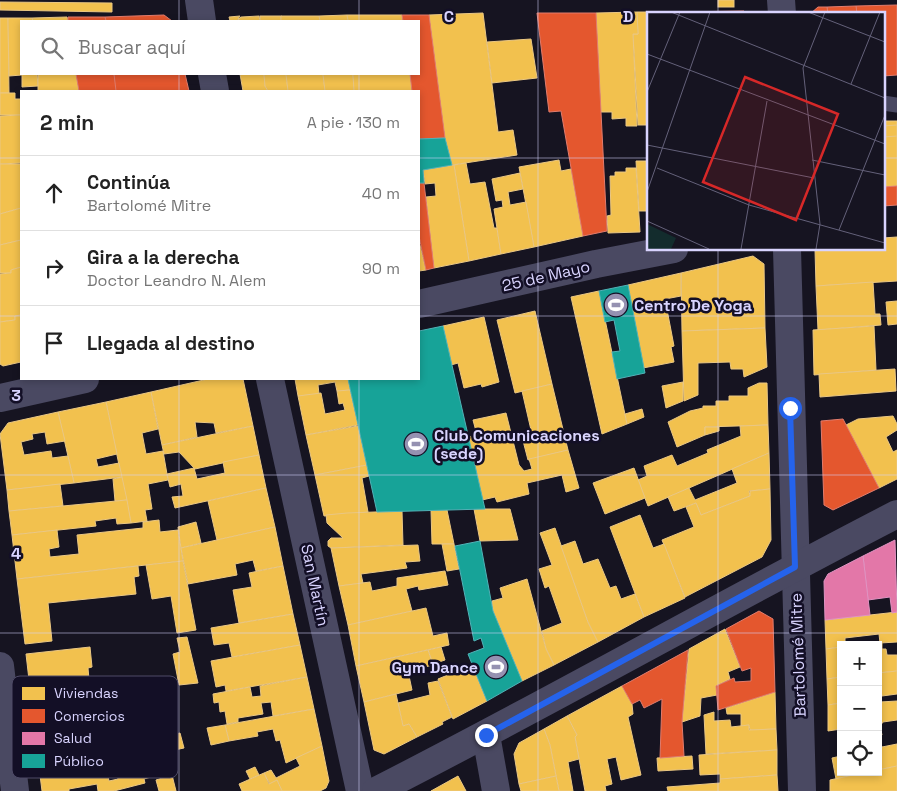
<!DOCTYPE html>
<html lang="es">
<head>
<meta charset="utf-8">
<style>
  :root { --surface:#fff; --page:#f6f6f6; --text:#222; --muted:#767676; --line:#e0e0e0 }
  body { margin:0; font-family:"Space Grotesk",sans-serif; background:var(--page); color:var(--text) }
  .controls { position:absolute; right:15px; bottom:15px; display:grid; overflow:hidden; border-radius:0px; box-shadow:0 2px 8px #0003 }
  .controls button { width:45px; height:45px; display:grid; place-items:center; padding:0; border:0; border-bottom:1px solid var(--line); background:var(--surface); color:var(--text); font:25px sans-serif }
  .stop { position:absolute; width:15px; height:15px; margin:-11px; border:4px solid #2563eb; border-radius:50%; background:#fff }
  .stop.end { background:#2563eb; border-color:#fff; box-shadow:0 1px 5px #0008 }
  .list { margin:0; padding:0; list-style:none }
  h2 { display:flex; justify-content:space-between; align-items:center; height:65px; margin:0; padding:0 20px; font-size:21px }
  h2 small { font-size:16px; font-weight:400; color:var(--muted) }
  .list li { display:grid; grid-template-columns:32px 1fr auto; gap:15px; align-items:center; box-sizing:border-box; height:75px; padding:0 20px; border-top:1px solid var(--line) }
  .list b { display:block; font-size:19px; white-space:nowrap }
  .list p { margin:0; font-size:16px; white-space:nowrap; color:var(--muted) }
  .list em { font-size:16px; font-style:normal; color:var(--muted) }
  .icon { flex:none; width:28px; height:28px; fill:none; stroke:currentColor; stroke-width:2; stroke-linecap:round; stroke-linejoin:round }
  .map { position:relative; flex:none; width:897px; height:791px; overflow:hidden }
  .search { position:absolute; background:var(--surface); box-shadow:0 2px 8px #0003; left:20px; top:20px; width:400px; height:55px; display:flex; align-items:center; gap:12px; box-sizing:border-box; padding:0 18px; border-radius:0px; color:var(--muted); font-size:19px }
  .panel { position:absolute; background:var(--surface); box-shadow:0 2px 8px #0003; left:20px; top:90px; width:400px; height:290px; border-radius:0px }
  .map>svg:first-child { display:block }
  .homes { fill:#f2c14e; stroke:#eac783 }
  .shops { fill:#e4572e; stroke:#e17c6d }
  .health { fill:#e377a8; stroke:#e093c2 }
  .public { fill:#17a398; stroke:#51b2b7 }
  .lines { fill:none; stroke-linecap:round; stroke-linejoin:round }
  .lane { stroke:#4a4962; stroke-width:15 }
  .street { stroke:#4a4962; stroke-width:28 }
  .route { stroke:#2563eb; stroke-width:6 }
  .grid { fill:none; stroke:#d9d4ff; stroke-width:1; stroke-opacity:0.55 }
  .labels { text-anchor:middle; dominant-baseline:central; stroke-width:5; stroke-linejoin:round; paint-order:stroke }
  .street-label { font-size:16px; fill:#d9d4ff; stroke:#130f26 }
  .poi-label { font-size:16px; font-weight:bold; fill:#d9d4ff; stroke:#130f26; text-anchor:start }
  .inset-road { fill:none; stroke:#64617a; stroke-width:1 }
  .view { fill:#d62828; fill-opacity:0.15; stroke:#d62828; stroke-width:2.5 }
  .inset-edge { fill:none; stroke:#d9d4ff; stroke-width:2.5 }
  .key { fill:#130f26; stroke:#4e4a67; stroke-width:1 }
  .key-label { font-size:14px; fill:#d9d4ff }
  .grid-label { font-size:16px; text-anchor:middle; font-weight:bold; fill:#d9d4ff; stroke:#130f26; stroke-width:5; stroke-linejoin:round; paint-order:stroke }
</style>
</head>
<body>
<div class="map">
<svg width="897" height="791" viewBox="0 0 897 791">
  <rect width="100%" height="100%" fill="#161421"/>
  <g class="homes">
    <rect x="718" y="0" width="16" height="7"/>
    <polygon points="0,2 112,3 112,12 0,10"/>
    <polygon points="637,12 678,12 678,14 648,14 648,125 638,125 633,34 638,34"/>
    <polygon points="637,12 638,34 633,34 637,126 626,126 626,118 612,119 612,112 601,112 596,13"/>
    <polygon points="483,13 498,132 513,130 517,155 452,165 445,138 429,15"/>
    <polygon points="347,15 402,15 403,21 348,21"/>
    <polygon points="347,15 348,21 320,21 319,16"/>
    <polygon points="240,16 237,21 230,21 229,17"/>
    <polygon points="259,16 260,21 237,21 241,17"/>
    <rect x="260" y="16" width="21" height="5"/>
    <polygon points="281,16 319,16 320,21 281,21"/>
    <polygon points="67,17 68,21 33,21 32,18"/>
    <polygon points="0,18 8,18 9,93 0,93"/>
    <polygon points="8,18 32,18 33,21 21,21 21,74 37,74 38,86 22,87 22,75 9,76"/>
    <polygon points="531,39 537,78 492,83 487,42"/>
    <polygon points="38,74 76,74 79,91 38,91"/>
    <polygon points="240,74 264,74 265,86 268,91 243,91"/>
    <polygon points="264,74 286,74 288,91 268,91 265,86"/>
    <polygon points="286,74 323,74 325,91 288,91"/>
    <polygon points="323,74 353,74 354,91 325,91"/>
    <polygon points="353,74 410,74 412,91 354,91"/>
    <polygon points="0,93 15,93 15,99 21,99 21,115 0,115"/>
    <polygon points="21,115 21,163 0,164 0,116"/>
    <polygon points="883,121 897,121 897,136 883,137"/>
    <polygon points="897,125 897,142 883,142 883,126"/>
    <polygon points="897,136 897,186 883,187 883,137"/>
    <polygon points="559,160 561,171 571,169 583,236 534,247 519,167"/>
    <polygon points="636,161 648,161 648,211 639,211"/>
    <polygon points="466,163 470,184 485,182 494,228 497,228 501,254 469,261 454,165"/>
    <polygon points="0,164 21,164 21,208 0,214"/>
    <polygon points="454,165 469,261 434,268 426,197 436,196 435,183 425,184 423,170"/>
    <polygon points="626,168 636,168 640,232 608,233 607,216 611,215 610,176 615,176 615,172 626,172"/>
    <polygon points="520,173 523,189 508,192 510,205 526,202 534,247 501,254 494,209 503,207 502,200 496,201 492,179"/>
    <polygon points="21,208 21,240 0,245 0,214"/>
    <polygon points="897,237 897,281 816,286 815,249 883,249 883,238"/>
    <polygon points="21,240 21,267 11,270 11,273 0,273 0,245"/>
    <polygon points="419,245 420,245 426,270 419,271"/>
    <polygon points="753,256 764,264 765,328 682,331 681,273"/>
    <polygon points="21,267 21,315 15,316 15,320 0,322 0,274 11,273 11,270"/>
    <polygon points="681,273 681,296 665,299 674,346 671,347 674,362 643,368 628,285"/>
    <polygon points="873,282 875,314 880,314 881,325 818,330 816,286"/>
    <polygon points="599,291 627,424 602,434 571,297"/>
    <polygon points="897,301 897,324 888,325 886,302"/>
    <polygon points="535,311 552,384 515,393 497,320"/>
    <polygon points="21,315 21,362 3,366 0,364 0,322 15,320 15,316"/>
    <polygon points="484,317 499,382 482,387 481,384 464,388 458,363 451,365 443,326"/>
    <polygon points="874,326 876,370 814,375 813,330"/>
    <polygon points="765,328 767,367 744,377 743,369 731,369 730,362 698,363 698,395 684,401 682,331"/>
    <polygon points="895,369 896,391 820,397 819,374"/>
    <polygon points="208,379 243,379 253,426 216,433 214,423 195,422 197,437 162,445 151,392"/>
    <polygon points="295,379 348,379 350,390 337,391 335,382 318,385 319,394 298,396"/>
    <polygon points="683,382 683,401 666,408 662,386"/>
    <polygon points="759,383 767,383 768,425 705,427 705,435 677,447 668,422 690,411 703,408 703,406 716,406 716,401 729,401 729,396 748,396 748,388"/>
    <polygon points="552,384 568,450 528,460 521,433 531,430 522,391"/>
    <polygon points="350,390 358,425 306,435 298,396 321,393 325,414 345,410 343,403 339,404 337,391"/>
    <polygon points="151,392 158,429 142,433 146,454 163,451 168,480 148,484 152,509 145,510 147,521 131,523 106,402"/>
    <polygon points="106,402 117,454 96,459 98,467 119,463 122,477 74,483 58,412"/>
    <polygon points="642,409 644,417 627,424 625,414"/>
    <polygon points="58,412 65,441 47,444 45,432 32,434 33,439 21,442 24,455 51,451 52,458 68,456 74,483 7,490 0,434 8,423"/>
    <polygon points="506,413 519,465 524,471 532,469 529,459 568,450 579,488 566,492 562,475 527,483 529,494 497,502 495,497 482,500 468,437 477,435 473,420"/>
    <polygon points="893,416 897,424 897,430 886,437 893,452 897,450 897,479 879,488 846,425 858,419"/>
    <polygon points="768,425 769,453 648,506 638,480 647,476 644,466 672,455 677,466 708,453 707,450 741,436 740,426"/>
    <polygon points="253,426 259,455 195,469 179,452 164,454 162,445"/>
    <polygon points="358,426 367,465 315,475 306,435"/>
    <polygon points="705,427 719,427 719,431 705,435"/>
    <polygon points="769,453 770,489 749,491 750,496 701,515 696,503 674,511 668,497 689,488 695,500 737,483 732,469"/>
    <polygon points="259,455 266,488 175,508 172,497 183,496 181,484 170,487 167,474 194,468 197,479 225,473 223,462"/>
    <polygon points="367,465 369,476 362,478 368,512 324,516 315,475"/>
    <polygon points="634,468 645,498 605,514 593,483"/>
    <polygon points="122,477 127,500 115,501 113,479"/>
    <polygon points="60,484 63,506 9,511 7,490"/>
    <polygon points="266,488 275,527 217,540 208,501"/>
    <polygon points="770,489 771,540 762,557 685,597 662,540 694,527 686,507 696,503 701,515 750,496 750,491"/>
    <polygon points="127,500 131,523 117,524 116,518 95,521 96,526 12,535 9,511"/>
    <polygon points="474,509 510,509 518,540 480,541"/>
    <polygon points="431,510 447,510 454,544 432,544"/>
    <polygon points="402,511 403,545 331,548 328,546 328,541 331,538 343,538 327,523 326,515 347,513"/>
    <polygon points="640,515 653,548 664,544 685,598 644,617 610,527"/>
    <polygon points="159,520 160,532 178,530 183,561 17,579 12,535 57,530 59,547 49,549 50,557 79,554 77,535 143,528 143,522"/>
    <polygon points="196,522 201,543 181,548 178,527"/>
    <polygon points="275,527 283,566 256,571 253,560 235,564 237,575 188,584 181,548"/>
    <polygon points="555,528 588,622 598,642 554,665 546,649 542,631 562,623 549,586 545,588 539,569 552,565 540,533"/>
    <polygon points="575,541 583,564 598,559 610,588 616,586 621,599 635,594 644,617 598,642 588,622 561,546"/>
    <polygon points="442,544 454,544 459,569 447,571"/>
    <polygon points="418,545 420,561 405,562 407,568 361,574 363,583 339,586 331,548"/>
    <polygon points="183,561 196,630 177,633 171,596 152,599 146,565"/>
    <polygon points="138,566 139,576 134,577 136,594 48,603 52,641 25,644 17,579"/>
    <polygon points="283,566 293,614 239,623 233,590 252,587 249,573"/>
    <polygon points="445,571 448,585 419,590 418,586 406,589 412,611 348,625 339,586 370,582 372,591 397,586 397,578"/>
    <polygon points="527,579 546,649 554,665 522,681 493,611 492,601 503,598 500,588"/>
    <polygon points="426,608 433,636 447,633 449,645 356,666 348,625"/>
    <polygon points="897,612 897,642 880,643 879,634 845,638 845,645 841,645 841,647 826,649 825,620"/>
    <polygon points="293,614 300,645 232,657 229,643 214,645 211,628"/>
    <polygon points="725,629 740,667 728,672 730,679 716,686 717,695 701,698 700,716 682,722 689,649"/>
    <polygon points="187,637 198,683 179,685 173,654 180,652 177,638"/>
    <polygon points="882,643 882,649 886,649 887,655 897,655 897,671 878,673 878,645 867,645"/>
    <polygon points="300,645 307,677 226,691 225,685 216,687 211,661"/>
    <polygon points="90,647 92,667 88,668 90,691 31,697 26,654"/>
    <polygon points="441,647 445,660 433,664 428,650"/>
    <polygon points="841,647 841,677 827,679 826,649"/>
    <polygon points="428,650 433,665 408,671 412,690 364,702 356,666"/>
    <polygon points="472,665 487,701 453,719 438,679"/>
    <polygon points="897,671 897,694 882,696 881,690 878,690 878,673"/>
    <polygon points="307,677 314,709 273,716 271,702 261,703 263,714 238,718 238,722 227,724 225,711 220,712 219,702 214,703 213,694 250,687 252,697 261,696 260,686"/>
    <polygon points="841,677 841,703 828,705 827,679"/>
    <polygon points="438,681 452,717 442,722 443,724 417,737 409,724 403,726 398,703 430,695 428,683"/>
    <polygon points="622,686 632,704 633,714 628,717 641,775 621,780 616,757 607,759 612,784 605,786 606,791 585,791 575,737 577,735 567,716"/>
    <polygon points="775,692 776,729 750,730 749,725 741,726 741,714 727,714 726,708"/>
    <polygon points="396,694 403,726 409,724 417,737 384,754 374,750 364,702"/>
    <polygon points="878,699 880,702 897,701 897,720 883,722 880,726 882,735 878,736"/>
    <polygon points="841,703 841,729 828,731 828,705"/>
    <polygon points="314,709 322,746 286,763 280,740 276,741 273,729 257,732 258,736 229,741 225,725"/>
    <polygon points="714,712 714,721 730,720 731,727 749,725 749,730 776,729 777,750 706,754 704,715"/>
    <polygon points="567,716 577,735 575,737 579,759 568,762 573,791 559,791 550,745 544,729"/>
    <polygon points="225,725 229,741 211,745 207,728"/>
    <polygon points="544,729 550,745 556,776 519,784 514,754 519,743"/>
    <polygon points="180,733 184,748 170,751 167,736"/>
    <polygon points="878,736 882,747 897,744 897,766 878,770"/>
    <polygon points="153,746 158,775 144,779 145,783 114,791 98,791 97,784 69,789 69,791 42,791 39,767 75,760 75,765 105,760 109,781 118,779 117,773 127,771 126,764 134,762 132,750"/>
    <polygon points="322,746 329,781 326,788 320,791 282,791 277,780 270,784 264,773 271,770 276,778 300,766 296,758"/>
    <polygon points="777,750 777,775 720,779 720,774 700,775 699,755"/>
    <polygon points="692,756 693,769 658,771 657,758"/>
    <polygon points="841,756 841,772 867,772 836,779 832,758"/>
    <polygon points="897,766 897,791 830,791 830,780 867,772 878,772 878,770"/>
    <polygon points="255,767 259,775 250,779 246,771"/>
    <polygon points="264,773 269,784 277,780 282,791 242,791 239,784"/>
    <polygon points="172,775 176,791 159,791 156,780"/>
    <polygon points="777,775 778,791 668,791 667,787 720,783 720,779"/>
    <polygon points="458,776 466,791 431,791"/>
    <polygon points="556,776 559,791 521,791 519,784"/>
  </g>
  <g class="shops">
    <polygon points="897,5 897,75 883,76 883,14 857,14 856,6"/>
    <polygon points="856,6 857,14 828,14 827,7"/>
    <polygon points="818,7 827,7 828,14 810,14"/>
    <polygon points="744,11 747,14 678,14 678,12"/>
    <polygon points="537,13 596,13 607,231 583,236 561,111 549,112"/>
    <polygon points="164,15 172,21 106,21 105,17"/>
    <polygon points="402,15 429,15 445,138 419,139 419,91 412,91 410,74 419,74 419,21 403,21"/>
    <polygon points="68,17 105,17 106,21 68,21"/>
    <polygon points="76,74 114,74 117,91 79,91"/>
    <polygon points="114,74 185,74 189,91 116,91"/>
    <polygon points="419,183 424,183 434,268 426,270 419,236"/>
    <polygon points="897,186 897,205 883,206 883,187"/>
    <polygon points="843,419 879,488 833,510 824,505 821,421"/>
    <polygon points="759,611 773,619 775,692 718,710 716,686 734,678 735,682 751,681 751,668 742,671 726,629"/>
    <polygon points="688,650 682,722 684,756 660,758 662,699 644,708 640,700 632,704 622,686"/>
  </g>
  <g class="health">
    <polygon points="895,540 897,612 892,613 890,597 868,600 863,556"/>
    <polygon points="863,556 870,615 825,620 824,581 828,574"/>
  </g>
  <g class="public">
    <polygon points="419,137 419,139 445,138 452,165 423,170 424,183 419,183"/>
    <polygon points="628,285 645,373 617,379 612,352 620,351 614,320 605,322 599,291"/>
    <polygon points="443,326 485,509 377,512 348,379 419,379 419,331"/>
    <polygon points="480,541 493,611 522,681 487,701 468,654 484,648 481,638 474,641 455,546"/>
  </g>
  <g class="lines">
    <polyline class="lane" points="883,103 897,105"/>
    <g class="street">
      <polyline points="199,0 202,21"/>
      <polyline points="781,0 782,14"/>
      <polyline points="212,74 215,91"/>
      <polyline points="787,249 802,791"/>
      <polyline points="419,304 596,264 674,249"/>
      <polyline points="270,379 360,791"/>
      <polyline points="0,398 85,379"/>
      <polyline points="0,666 15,791"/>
      <polyline points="486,735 496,791"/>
      <path d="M376,791C551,702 722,604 897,514"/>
    </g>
  </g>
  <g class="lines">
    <polyline class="route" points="486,735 795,567 790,408"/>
  </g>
  <path class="grid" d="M179,0V21M359,0V21M538,0V791M718,0V14M179,74V91M359,74V91M0,158H21M419,158H648M883,158H897M718,249V791M0,316H21M419,316H897M179,379V791M359,379V791M0,475H897M0,633H897"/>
  <defs>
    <g id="stadium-disc" transform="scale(1.25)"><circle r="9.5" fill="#9591b1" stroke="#130f26"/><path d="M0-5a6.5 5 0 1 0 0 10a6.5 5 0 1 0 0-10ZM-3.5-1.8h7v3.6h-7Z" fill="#fff"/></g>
  </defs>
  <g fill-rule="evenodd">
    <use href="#stadium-disc" x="616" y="305"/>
    <use href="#stadium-disc" x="416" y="444"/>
    <use href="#stadium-disc" x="496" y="667"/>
  </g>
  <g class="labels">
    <g class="street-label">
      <text transform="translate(546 276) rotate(-13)">25 de Mayo</text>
      <text transform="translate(315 585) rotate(78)">San Martín</text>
      <text transform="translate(798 655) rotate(-92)">Bartolomé Mitre</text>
    </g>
    <g class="poi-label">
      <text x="634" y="305">Centro De Yoga</text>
      <text x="434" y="435">Club Comunicaciones<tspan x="434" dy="18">(sede)</tspan></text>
      <text x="478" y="667" text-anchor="end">Gym Dance</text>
    </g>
  </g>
  <g transform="translate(647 12)">
    <rect width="238" height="238" fill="#161421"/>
    <path d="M0,212L29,226L24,237H0Z" fill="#132c2d"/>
    <path class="inset-road" d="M24,0L238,86M161,0L238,30M0,42L238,132M204,72L233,0M0,80L33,0M0,133L167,166M165,148L238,163M10,156L102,193L238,231M0,180L63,0M0,209L62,237M192,218L238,103M94,237L120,89M169,237L173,212L156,56L178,0"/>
    <path class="view" d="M98,65L191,102L149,208L56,170Z"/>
    <rect width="238" height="238" class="inset-edge"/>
  </g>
  <rect x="12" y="676" width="166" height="102" rx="8" class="key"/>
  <rect x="22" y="687" width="23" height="13" fill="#f2c14e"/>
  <rect x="22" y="709" width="23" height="14" fill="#e4572e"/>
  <rect x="22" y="732" width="23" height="13" fill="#e377a8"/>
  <rect x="22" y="754" width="23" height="14" fill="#17a398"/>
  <g class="key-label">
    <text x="54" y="698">Viviendas</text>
    <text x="54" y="721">Comercios</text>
    <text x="54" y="743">Salud</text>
    <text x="54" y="766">Público</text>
  </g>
  <g class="grid-label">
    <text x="449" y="22">C</text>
    <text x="628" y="22">D</text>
    <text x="16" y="401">3</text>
    <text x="16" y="559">4</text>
  </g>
</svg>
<div class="controls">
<button>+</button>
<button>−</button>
<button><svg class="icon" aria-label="locate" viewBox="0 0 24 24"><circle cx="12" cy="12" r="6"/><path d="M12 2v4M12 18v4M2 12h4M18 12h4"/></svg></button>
</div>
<div class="stop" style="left:790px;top:408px"></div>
<div class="stop end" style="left:486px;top:735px"></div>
<div class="search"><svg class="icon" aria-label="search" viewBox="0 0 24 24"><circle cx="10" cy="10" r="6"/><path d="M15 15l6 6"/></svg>Buscar aquí</div>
<section class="panel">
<h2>2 min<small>A pie · 130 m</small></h2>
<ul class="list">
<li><svg class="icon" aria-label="ahead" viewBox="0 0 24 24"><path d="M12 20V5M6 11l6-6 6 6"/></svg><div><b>Continúa</b><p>Bartolomé Mitre</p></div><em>40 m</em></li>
<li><svg class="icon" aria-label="right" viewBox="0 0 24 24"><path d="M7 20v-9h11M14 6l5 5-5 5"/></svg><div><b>Gira a la derecha</b><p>Doctor Leandro N. Alem</p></div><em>90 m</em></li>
<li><svg class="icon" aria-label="arrive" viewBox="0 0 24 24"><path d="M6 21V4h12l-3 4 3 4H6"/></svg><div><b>Llegada al destino</b></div></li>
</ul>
</section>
</div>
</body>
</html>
